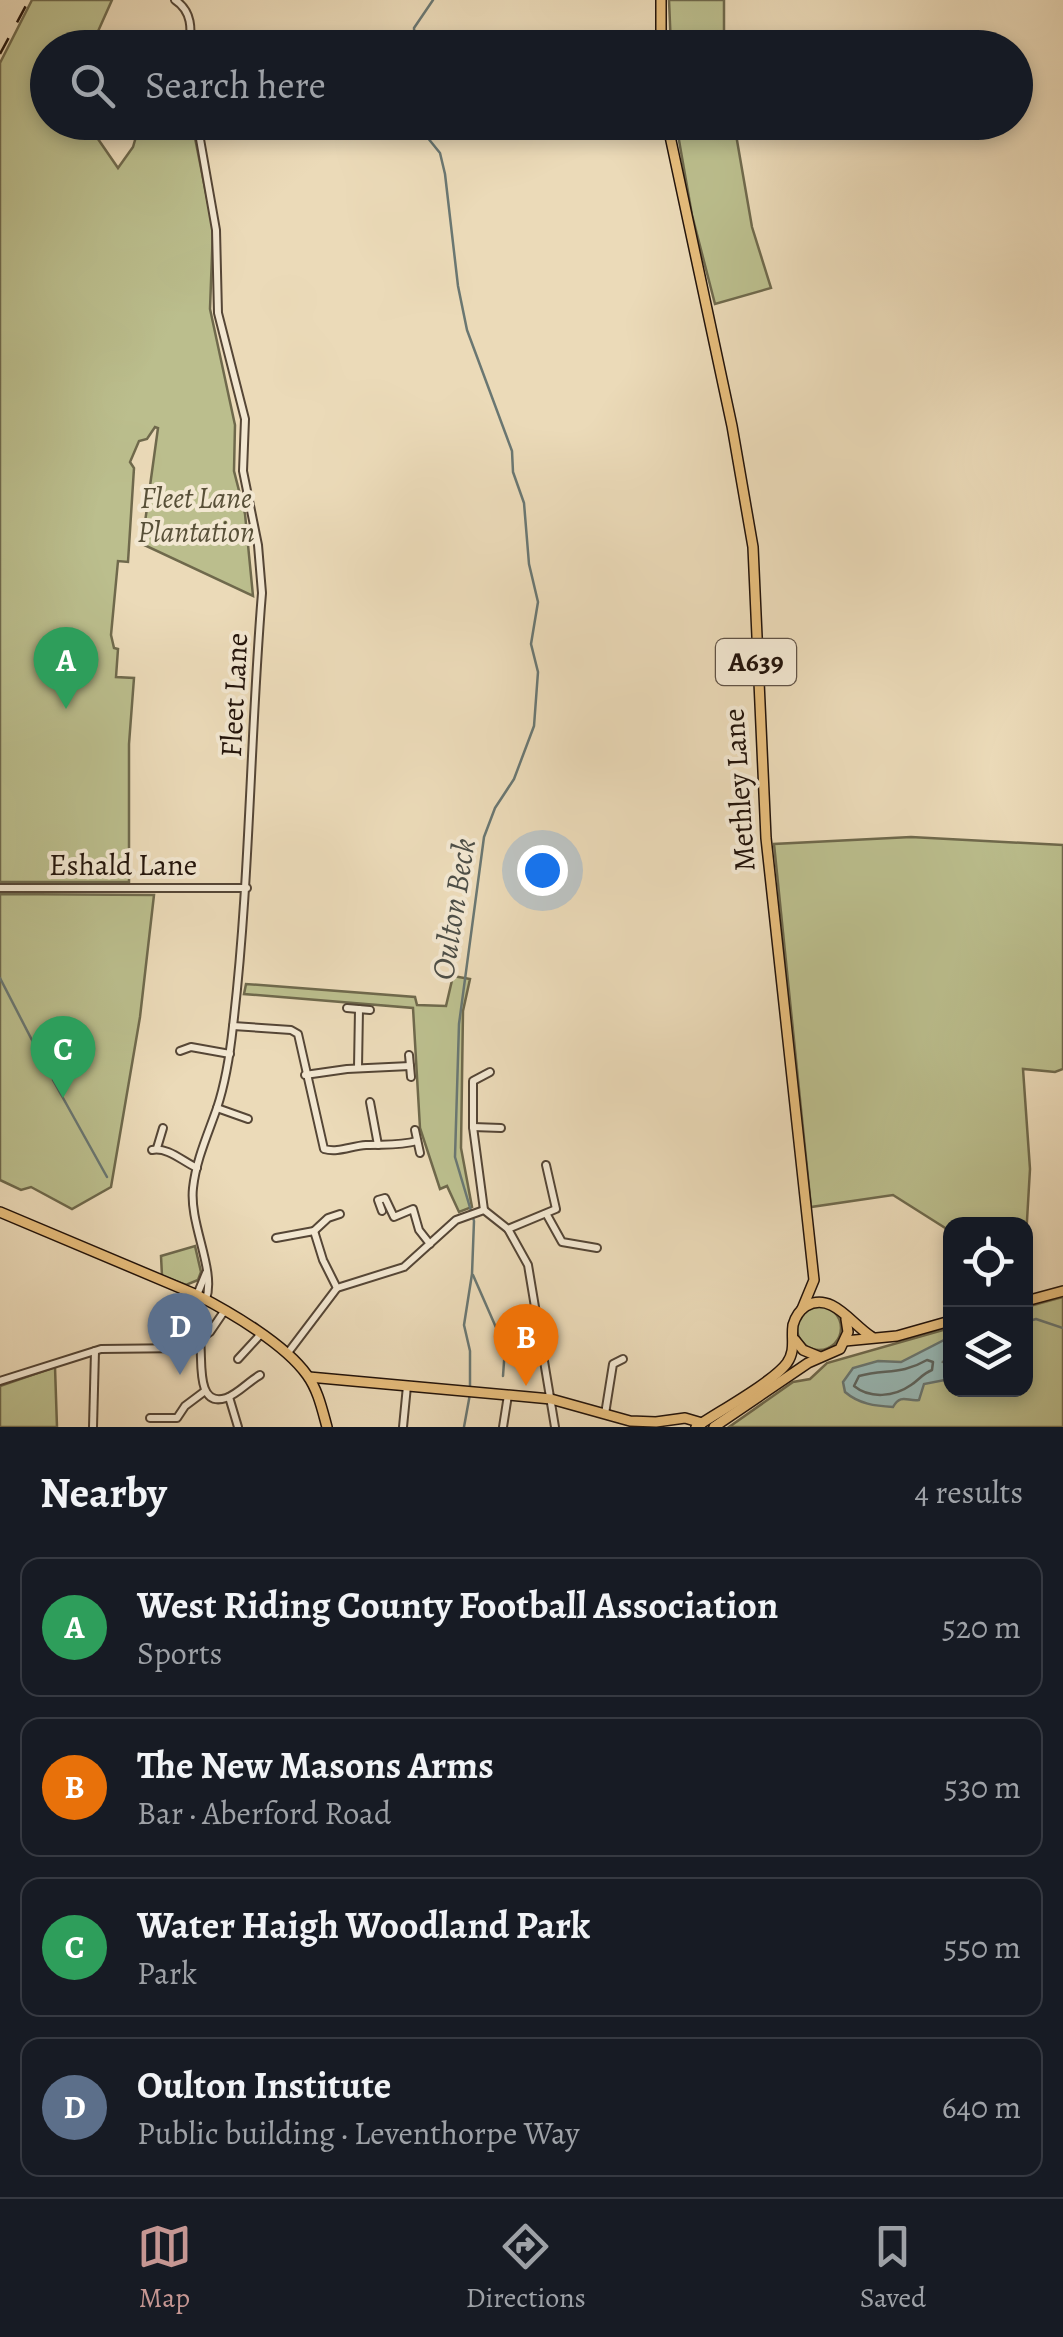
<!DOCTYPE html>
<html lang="en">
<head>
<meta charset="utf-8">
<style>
  :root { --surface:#171b24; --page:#20242c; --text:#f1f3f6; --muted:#9ea1a6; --line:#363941; --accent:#c59692 }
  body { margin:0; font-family:Alegreya,serif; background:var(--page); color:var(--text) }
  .controls { position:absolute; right:30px; bottom:30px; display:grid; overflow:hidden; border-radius:20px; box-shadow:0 5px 15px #0003 }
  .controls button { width:90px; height:90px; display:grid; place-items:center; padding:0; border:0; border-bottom:2px solid var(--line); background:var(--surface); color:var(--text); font:50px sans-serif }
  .you { position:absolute; left:542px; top:870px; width:35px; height:35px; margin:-25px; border:8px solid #fff; border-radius:50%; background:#1a73e8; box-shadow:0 0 0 15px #1a73e833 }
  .badge { display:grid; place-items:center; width:65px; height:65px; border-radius:50%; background:var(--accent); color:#fff; font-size:32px; font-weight:700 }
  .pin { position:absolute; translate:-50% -82px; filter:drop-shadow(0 2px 5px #0008) }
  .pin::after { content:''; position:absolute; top:52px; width:35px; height:30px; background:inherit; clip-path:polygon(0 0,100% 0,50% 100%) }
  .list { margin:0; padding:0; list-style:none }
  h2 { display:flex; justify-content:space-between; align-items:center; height:130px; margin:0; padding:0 40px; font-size:42px }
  h2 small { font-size:32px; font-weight:400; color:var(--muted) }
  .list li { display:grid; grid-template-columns:65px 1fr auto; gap:30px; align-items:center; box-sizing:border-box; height:140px; margin:0 20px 20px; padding:0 20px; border:2px solid var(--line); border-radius:20px }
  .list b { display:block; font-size:38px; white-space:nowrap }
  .list p { margin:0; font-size:32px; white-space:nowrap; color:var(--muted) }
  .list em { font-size:32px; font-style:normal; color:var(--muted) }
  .icon { flex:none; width:55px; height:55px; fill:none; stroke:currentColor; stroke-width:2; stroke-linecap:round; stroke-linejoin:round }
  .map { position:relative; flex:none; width:1063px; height:1427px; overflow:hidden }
  .search { position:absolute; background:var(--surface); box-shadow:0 5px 15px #0003; left:30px; right:30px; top:30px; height:110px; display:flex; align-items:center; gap:25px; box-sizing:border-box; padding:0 35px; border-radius:55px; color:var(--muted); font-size:38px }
  .sheet { height:770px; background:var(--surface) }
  nav { display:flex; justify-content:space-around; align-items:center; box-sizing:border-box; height:140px; border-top:2px solid var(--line); background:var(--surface); font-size:28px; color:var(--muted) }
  nav a { display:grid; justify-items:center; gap:5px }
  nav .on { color:var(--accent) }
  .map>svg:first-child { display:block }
  .green { fill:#bbbe8d; stroke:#6f694c; stroke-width:2.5 }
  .water { fill:#99b9b6; stroke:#6a7772; stroke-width:2.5 }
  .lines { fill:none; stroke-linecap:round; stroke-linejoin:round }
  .shore { stroke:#5e6660; stroke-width:2.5 }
  .stream { stroke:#6a7772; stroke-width:2.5 }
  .minor-casing { stroke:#554636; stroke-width:10 }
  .major-casing { stroke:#23140b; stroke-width:12 }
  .minor { stroke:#f2e7d1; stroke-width:6 }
  .major { stroke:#e6bd7c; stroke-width:9 }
  .rail { stroke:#23140b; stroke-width:2.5; stroke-dasharray:18 18; stroke-linecap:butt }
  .labels { text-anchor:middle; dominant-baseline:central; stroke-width:8; stroke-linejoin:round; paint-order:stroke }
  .shield { fill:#f2e7d1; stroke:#615346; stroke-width:2.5 }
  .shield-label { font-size:28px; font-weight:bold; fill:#23140b }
  .park-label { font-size:30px; font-style:italic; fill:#585038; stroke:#f2e7d1 }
  .street-label { font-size:30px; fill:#23140b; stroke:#f2e7d1 }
  .water-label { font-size:32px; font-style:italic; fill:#4c4e47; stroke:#f2e7d1 }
</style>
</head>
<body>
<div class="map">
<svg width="1063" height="1427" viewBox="0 0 1063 1427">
  <rect width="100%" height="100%" fill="#ebdab8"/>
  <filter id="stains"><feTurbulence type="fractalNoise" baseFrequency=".002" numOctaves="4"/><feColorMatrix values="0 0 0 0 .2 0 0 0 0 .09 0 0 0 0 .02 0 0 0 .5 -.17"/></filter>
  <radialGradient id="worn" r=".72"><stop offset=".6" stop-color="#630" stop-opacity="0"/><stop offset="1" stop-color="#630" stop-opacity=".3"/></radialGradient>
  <g class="green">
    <polygon points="32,0 112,0 91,47 48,48 48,122 87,123 118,168 133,147 140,123 192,123 213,228 210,309 235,425 234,471 245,514 253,596 142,544 158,428 155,427 147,439 139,441 130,462 134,468 128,562 118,561 111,635 114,648 118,649 116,677 134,678 129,744 129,882 0,882 0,63"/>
    <polygon points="669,0 724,0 724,47 671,47"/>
    <polygon points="676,123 734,123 752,227 771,288 715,304 692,215"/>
    <polygon points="911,837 1063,845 1063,1069 1055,1072 1023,1069 1030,1169 1026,1238 1026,1224 950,1224 950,1231 893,1195 811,1207 774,844"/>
    <polygon points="0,894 154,895 140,1017 111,1187 72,1209 31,1187 21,1190 0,1180"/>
    <polygon points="453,976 470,979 463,1011 461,1148 472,1207 459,1212 447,1186 440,1189 420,1128 413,1008 244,994 246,984 415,997 417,1005 446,1006"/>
    <polygon points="195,1246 201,1272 198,1280 186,1285 162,1276 161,1256"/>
    <polygon points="1063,1297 1063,1427 729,1427 793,1382 810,1379 827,1363 950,1328 950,1390 1026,1390 1026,1307"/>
    <circle cx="819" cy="1328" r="22"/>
    <polygon points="55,1367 57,1427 0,1427 0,1386"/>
  </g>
  <path class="water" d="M950,1337V1354L943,1362L950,1366V1379L924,1384L919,1400C908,1402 901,1393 893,1407C875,1406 859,1404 845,1392L843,1382L853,1368L878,1361L901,1362Z"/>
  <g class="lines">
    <path class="shore" d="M927,1360L933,1362L932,1370C922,1374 919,1380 911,1385C894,1397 870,1399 854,1386L859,1376C886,1369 901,1375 927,1360Z"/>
    <g class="stream">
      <polyline points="415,48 414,28 433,0"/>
      <polyline points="421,122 423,132 440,153 445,174 458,286 467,330 512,451 513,472 524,503 529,564 538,602 531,644 538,672 534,726 514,779 495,808 484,837 459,1024 455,1157 474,1221 472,1274 464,1325 470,1351 470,1386"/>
      <polyline points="0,978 35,1046"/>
      <polyline points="53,1080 107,1177"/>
      <polyline points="473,1275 505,1348 503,1376"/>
      <polyline points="1026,1322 1036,1319 1063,1328"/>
      <polyline points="464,1427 470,1394"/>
    </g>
    <g class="minor-casing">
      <g id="minor">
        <path d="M175,0C192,11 192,29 189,48"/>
        <path d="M197,122L216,230L218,313L245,419L243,471L258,545L262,593C250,737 250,882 233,1026C230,1054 226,1081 217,1108C208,1134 196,1160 193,1188C189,1224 216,1270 206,1299"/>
        <polyline points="0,888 247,888"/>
        <polyline points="347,1008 370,1010"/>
        <path d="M233,1026L291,1030L298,1034L324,1149C338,1153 351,1146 366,1145C384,1144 399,1146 417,1141"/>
        <polyline points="180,1051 191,1047 230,1054"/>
        <polyline points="409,1055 411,1077"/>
        <polyline points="358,1068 359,1009"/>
        <polyline points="305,1075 347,1069 410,1066"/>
        <polyline points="370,1102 378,1145"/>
        <polyline points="217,1108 248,1119"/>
        <polyline points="473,1127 501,1128"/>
        <polyline points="415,1130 420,1153"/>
        <polyline points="157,1148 163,1128"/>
        <path d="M152,1150C168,1147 182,1161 197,1168"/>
        <polyline points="484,1210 473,1127 473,1081 490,1072"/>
        <polyline points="382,1211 378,1200 385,1198 394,1217 413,1209 419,1230 430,1244"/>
        <polyline points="547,1215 562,1242 597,1248"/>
        <polyline points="508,1229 556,1209 546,1165"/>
        <polyline points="314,1231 328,1218 340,1214"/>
        <polyline points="276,1238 314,1231 323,1260 337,1288"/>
        <polyline points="197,1295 206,1273"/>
        <path d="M200,1342C203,1358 195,1408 226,1398C238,1394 249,1381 260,1375"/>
        <polyline points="287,1354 337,1288 404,1267 456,1220 484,1210 508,1229 528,1265 555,1427"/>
        <polyline points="238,1359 260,1335"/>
        <polyline points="0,1381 101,1349 187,1348 210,1332 225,1310"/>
        <polyline points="229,1397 238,1427"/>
        <polyline points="605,1414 613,1364 623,1359"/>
        <polyline points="150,1418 177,1418 185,1406 205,1391"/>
        <polyline points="93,1427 95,1351"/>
        <polyline points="403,1427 407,1386"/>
        <polyline points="503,1427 508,1395"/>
      </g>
    </g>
    <g class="major-casing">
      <g id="major">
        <polyline points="661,0 661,48"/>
        <polyline points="667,122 732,426 753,547 766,838 814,1280 802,1309"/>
        <path d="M0,1212L197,1295C230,1312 285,1344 307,1375C318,1390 322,1409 327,1427"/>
        <polyline points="1026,1301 1063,1291"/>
        <polyline points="795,1340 803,1350 820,1357"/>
        <polyline points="845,1341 897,1336 950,1321"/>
        <polyline points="309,1377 551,1399 630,1421 656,1422 685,1418 702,1423"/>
        <path d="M696,1427C718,1412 773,1382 787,1363C796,1350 791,1339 793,1325C795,1318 800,1310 806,1306C832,1291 852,1325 872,1337"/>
        <polyline points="714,1427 808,1363 840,1349 848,1332 846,1319"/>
      </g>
    </g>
    <use href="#minor" class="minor"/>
    <use href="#major" class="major"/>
    <polyline class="rail" points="0,54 29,0"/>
  </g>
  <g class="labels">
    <rect class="shield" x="716" y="639" width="80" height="46" rx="8"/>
    <g class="shield-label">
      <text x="756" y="662">A639</text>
    </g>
    <g class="park-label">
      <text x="196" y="498">Fleet Lane<tspan x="196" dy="34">Plantation</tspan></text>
    </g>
    <g class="street-label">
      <text transform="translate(234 695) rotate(-87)">Fleet Lane</text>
      <text transform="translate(739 790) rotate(-94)">Methley Lane</text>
      <text x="123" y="865">Eshald Lane</text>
    </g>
    <g class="water-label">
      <text transform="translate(453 909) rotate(-81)">Oulton Beck</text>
    </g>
  </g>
  <rect width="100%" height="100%" filter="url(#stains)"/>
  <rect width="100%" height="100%" fill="url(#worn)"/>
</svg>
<div class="controls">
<button><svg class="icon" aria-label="locate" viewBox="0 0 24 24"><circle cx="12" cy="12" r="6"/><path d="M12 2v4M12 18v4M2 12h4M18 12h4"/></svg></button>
<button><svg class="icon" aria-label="layers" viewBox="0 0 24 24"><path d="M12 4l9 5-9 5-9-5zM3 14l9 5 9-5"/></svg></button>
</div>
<div class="you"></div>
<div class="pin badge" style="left:66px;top:709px;background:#2e9e5b">A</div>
<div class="pin badge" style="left:526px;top:1386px;background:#e8710a">B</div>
<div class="pin badge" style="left:63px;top:1098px;background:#2e9e5b">C</div>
<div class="pin badge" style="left:180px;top:1375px;background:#5c6f8a">D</div>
<div class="search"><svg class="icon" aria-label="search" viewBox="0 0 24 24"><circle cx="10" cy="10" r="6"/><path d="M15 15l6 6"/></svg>Search here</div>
</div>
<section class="sheet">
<h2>Nearby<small>4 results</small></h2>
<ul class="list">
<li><span class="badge" style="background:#2e9e5b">A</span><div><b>West Riding County Football Association</b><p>Sports</p></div><em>520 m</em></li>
<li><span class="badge" style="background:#e8710a">B</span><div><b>The New Masons Arms</b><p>Bar · Aberford Road</p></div><em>530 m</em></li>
<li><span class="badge" style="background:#2e9e5b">C</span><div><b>Water Haigh Woodland Park</b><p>Park</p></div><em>550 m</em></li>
<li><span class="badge" style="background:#5c6f8a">D</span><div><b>Oulton Institute</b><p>Public building · Leventhorpe Way</p></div><em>640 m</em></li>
</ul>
</section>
<nav>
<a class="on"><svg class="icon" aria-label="map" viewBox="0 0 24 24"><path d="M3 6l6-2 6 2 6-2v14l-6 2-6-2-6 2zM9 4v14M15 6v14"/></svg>Map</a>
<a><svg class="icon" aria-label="directions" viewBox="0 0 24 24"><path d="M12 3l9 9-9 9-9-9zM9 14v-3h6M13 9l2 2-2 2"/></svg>Directions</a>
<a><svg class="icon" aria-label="saved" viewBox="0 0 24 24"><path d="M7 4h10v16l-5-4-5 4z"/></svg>Saved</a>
</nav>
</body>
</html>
